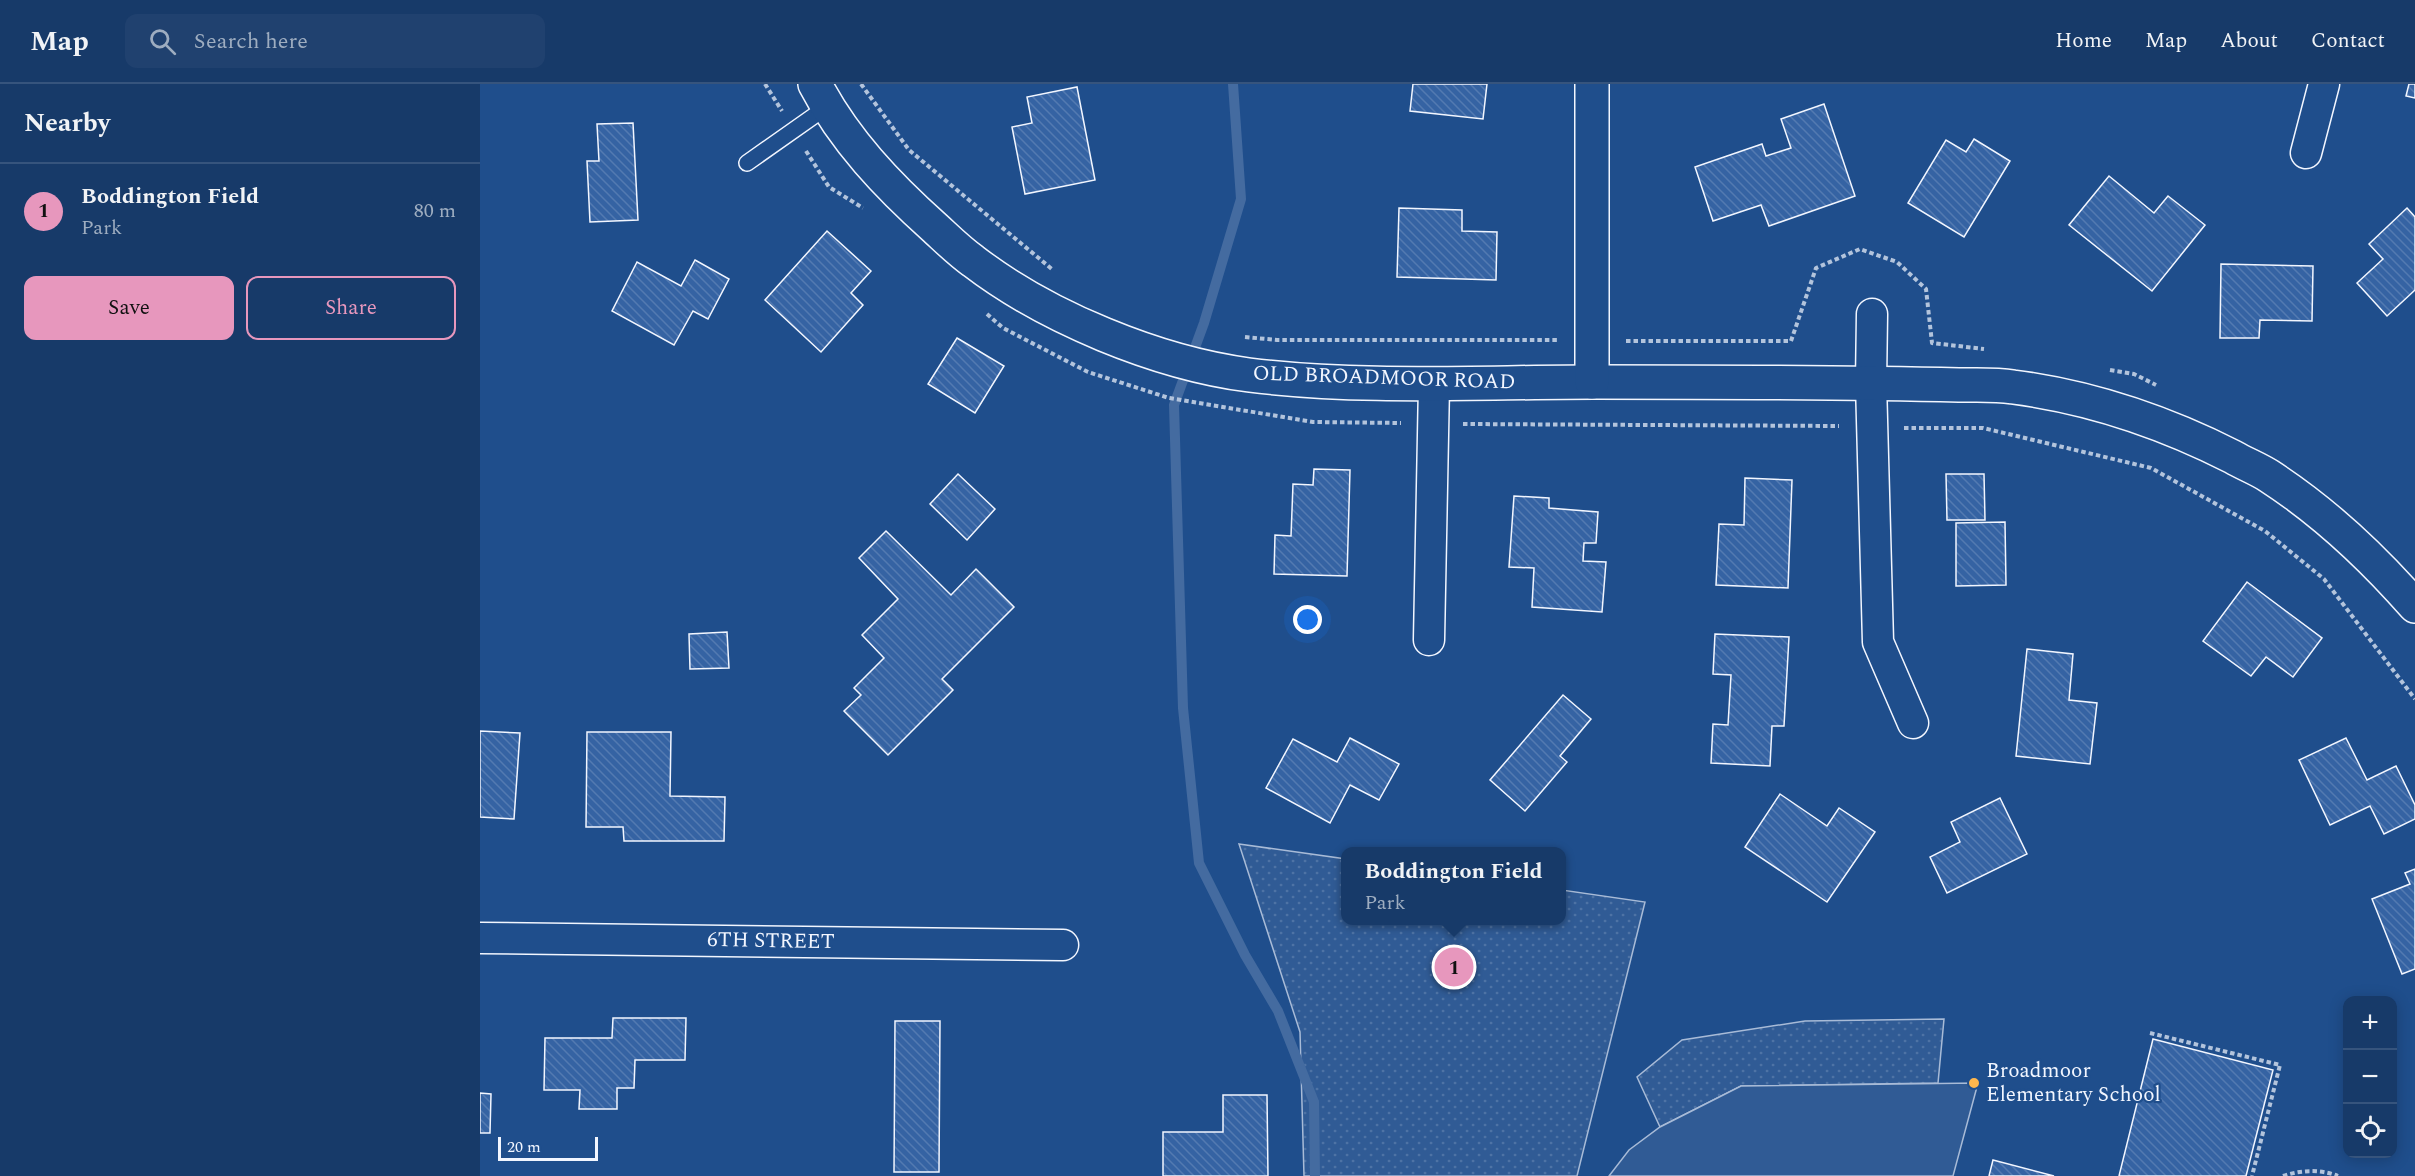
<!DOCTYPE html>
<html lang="en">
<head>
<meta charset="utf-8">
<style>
  :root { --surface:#173a69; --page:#20416f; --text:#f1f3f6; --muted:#9eadc0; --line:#36547d; --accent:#e797bd }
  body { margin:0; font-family:Spectral,serif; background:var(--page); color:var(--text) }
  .controls { position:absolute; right:18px; bottom:18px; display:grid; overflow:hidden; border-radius:12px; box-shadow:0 3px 15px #0003 }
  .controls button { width:54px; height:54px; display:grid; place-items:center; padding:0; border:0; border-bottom:2px solid var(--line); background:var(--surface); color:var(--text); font:30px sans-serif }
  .scale { position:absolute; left:18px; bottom:15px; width:100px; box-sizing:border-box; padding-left:6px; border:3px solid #f2f6ff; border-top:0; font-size:16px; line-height:21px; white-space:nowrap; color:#f2f6ff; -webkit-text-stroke:4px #1f4e8c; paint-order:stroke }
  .you { position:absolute; left:828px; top:536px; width:21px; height:21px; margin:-15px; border:4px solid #fff; border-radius:50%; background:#1a73e8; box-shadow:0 0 0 9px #1a73e833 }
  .badge { display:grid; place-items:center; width:39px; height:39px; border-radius:50%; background:var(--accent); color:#111; font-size:20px; font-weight:700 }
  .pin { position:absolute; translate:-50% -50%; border:3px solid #fff; box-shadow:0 2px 6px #0006 }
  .popup { position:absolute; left:861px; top:763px; width:225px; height:78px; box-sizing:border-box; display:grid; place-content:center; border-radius:12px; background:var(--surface); filter:drop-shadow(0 2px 4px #0005); font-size:20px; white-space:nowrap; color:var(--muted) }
  .popup b { font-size:22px; color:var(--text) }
  .popup::after { content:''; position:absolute; left:50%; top:100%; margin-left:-12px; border:12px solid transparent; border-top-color:var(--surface) }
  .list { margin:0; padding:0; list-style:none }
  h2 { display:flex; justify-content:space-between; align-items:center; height:78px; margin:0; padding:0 24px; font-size:26px }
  h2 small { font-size:20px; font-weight:400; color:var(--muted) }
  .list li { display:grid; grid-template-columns:39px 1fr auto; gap:18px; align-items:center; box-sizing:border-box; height:96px; padding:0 24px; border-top:2px solid var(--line) }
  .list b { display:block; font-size:22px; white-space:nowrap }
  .list p { margin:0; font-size:20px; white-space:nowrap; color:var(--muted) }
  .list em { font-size:20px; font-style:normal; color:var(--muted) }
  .actions { display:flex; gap:12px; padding:18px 24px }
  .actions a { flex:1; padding:14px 0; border:2px solid var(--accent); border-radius:12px; text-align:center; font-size:21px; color:var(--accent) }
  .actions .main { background:var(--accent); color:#111 }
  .icon { flex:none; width:33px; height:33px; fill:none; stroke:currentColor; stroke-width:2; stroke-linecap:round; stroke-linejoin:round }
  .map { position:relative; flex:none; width:1935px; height:1092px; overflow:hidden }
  header { display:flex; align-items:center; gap:36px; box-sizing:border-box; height:84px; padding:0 30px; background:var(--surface); border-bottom:2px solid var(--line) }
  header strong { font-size:28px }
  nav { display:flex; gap:33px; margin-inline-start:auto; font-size:21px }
  .search { width:420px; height:54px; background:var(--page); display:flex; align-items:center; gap:15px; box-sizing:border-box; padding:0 21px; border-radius:12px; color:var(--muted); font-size:22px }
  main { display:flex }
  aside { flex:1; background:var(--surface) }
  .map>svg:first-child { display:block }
  .park { fill:url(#park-dots); stroke:#a8bbd7; stroke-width:1.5 }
  .built { fill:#305b95; stroke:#a8bbd7; stroke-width:1.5 }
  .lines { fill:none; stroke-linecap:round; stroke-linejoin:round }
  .stream { stroke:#446ba0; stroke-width:10 }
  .building { fill:url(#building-back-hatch); stroke:#f2f6ff; stroke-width:1.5 }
  .lane-casing { stroke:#f2f6ff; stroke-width:18 }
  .street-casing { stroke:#f2f6ff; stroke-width:33 }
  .secondary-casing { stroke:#f2f6ff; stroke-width:36 }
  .path { stroke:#b3c4dc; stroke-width:4; stroke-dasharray:4.5 3; stroke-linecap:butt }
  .lane { stroke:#1f4e8c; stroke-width:15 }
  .street { stroke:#1f4e8c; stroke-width:30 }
  .secondary { stroke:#1f4e8c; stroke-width:33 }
  .poi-dot { fill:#ffb74d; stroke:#1f4e8c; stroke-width:2 }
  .labels { text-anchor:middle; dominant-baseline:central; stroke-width:4.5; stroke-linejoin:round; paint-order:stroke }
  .street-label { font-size:21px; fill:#f2f6ff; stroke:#1f4e8c }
  .poi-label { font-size:21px; fill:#f2f6ff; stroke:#1f4e8c; text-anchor:start }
</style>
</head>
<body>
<header>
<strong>Map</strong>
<div class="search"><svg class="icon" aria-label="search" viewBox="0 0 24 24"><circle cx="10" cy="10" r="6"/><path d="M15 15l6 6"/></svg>Search here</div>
<nav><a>Home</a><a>Map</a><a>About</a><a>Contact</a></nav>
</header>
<main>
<aside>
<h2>Nearby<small></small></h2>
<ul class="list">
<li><span class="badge">1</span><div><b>Boddington Field</b><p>Park</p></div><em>80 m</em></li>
</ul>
<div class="actions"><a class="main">Save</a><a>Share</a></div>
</aside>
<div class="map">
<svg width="1935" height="1092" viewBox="0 0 1935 1092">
  <defs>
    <pattern id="park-dots" width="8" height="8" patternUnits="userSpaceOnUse" patternTransform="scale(1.5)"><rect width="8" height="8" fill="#305b95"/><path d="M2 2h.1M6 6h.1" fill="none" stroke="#4e73a5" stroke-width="1.8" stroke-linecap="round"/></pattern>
    <pattern id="building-back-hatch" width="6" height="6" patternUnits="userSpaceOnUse" patternTransform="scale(1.5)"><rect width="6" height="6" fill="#3563a3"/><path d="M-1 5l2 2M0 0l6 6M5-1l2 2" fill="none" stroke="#537ab1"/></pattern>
  </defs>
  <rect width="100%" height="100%" fill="#1f4e8c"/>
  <g class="park">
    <polygon points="759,760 866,775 866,836 1082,836 1082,806 1165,818 1097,1092 824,1092 820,948"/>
    <polygon points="1464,935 1458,999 1261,1002 1180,1043 1157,993 1202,956 1325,937"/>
  </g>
  <polygon class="built" points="1498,999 1473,1092 1129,1092 1149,1066 1180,1043 1261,1002"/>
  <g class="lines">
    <polyline class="stream" points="753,0 761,115 724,239 694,321 703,624 719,779 765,871 798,927 834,1018 835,1092"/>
  </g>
  <g class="building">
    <polygon points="933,0 1007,0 1003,35 930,27"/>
    <polygon points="1929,0 1935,0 1935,14 1926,12"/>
    <polygon points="597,3 615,96 545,110 532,43 552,39 547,13"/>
    <polygon points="1344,20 1375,112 1289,142 1281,121 1233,137 1215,83 1282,60 1286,72 1311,64 1301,35"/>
    <polygon points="153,39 158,136 110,138 107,77 119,77 117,40"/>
    <polygon points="1494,55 1530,77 1484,153 1428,119 1466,56 1486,68"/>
    <polygon points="1629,92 1674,129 1688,112 1725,141 1672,207 1589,141"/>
    <polygon points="919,124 982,126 982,147 1017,148 1016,196 917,193"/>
    <polygon points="1927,124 1935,133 1935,206 1907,232 1877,199 1903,175 1889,160"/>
    <polygon points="347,147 391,187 371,209 383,221 341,268 285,216"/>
    <polygon points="215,176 249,195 228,235 213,227 194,261 132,227 157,178 201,202"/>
    <polygon points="1741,180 1833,182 1832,237 1780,236 1779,254 1740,254"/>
    <polygon points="477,254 524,282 495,329 448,300"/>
    <polygon points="834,385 870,386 867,492 794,490 795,451 811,452 813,400 833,401"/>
    <polygon points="478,390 515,425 487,456 450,420"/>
    <polygon points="1466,390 1504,390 1505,436 1467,436"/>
    <polygon points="1265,394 1312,396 1308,504 1236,501 1239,440 1264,441"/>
    <polygon points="1034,412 1069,414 1069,424 1118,428 1116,459 1104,459 1103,477 1126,478 1122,528 1052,523 1054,484 1029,483"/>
    <polygon points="1525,438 1526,501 1476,502 1476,439"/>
    <polygon points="406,447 471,511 496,485 534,523 462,595 473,606 408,671 364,627 381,611 374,604 404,574 382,551 418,515 379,474"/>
    <polygon points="1767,498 1842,554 1813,593 1786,573 1771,592 1723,557"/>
    <polygon points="247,548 249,584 210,585 209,550"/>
    <polygon points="1235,550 1309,553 1304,642 1292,642 1290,682 1231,679 1233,640 1248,641 1251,591 1233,590"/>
    <polygon points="1547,565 1593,570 1589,616 1617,619 1610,680 1536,672"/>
    <polygon points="1083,611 1111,635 1080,672 1087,678 1045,727 1010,696"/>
    <polygon points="0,647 40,649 34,735 0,733"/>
    <polygon points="107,648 191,648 190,712 245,713 244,757 144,757 143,743 106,743"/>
    <polygon points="870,654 919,680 899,716 870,701 850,739 786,704 813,655 857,678"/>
    <polygon points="1866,654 1887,696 1916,682 1935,721 1935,735 1904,750 1890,722 1850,741 1819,676"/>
    <polygon points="1300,710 1347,742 1359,724 1395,748 1347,818 1265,763"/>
    <polygon points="1520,714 1547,770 1467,809 1450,773 1480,758 1471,738"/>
    <polygon points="1935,785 1935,885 1922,890 1892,815 1930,800 1925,789"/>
    <polygon points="133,934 206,934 205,976 155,976 154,1004 137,1004 137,1025 99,1025 100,1006 64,1006 65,954 132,954"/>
    <polygon points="415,937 460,937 459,1088 414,1088"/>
    <polygon points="1673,955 1793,986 1766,1092 1639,1092"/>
    <polygon points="0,1009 11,1010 10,1049 0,1049"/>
    <polygon points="743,1011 787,1011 788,1092 683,1092 683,1048 743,1048"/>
    <polygon points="1513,1076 1574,1092 1509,1092"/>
  </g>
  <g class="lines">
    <g class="lane-casing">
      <polyline id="lane" points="267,79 348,22"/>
    </g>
    <g class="street-casing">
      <g id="street">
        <polyline points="1826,69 1844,0"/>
        <polyline points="1392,230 1391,299 1398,558 1433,639"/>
        <polyline points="949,556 954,300"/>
        <polyline points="0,854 583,861"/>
      </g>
    </g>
    <g class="secondary-casing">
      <g id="secondary">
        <path d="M335,0C364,56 408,102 455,144C467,155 479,167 493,177C566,233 677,279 769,291C883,305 999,298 1114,298C1236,298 1357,298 1479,301C1497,301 1515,300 1533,303C1610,313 1684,338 1753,373C1765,380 1778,385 1789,392C1843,427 1893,474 1935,522"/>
        <polyline points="1112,0 1112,298"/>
      </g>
    </g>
    <g class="path">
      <polyline points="285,0 302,27"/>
      <polyline points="381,0 429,66 573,186"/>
      <polyline points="326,67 349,103 383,124"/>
      <polyline points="507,230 523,244 608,288 689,314 833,338 921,339"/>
      <polyline points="765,253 797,256 1078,256"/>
      <polyline points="1146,257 1311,257 1336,184 1380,165 1417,178 1446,205 1452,259 1504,265"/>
      <polyline points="1630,286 1654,290 1676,301"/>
      <polyline points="983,340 1359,342"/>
      <polyline points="1424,344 1503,344 1671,384 1785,447 1844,495 1935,615"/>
      <polyline points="1670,949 1800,981 1772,1092"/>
      <path d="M1803,1092C1821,1086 1840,1085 1858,1092"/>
    </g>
    <use href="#lane" class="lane"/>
    <use href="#street" class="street"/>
    <use href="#secondary" class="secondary"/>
  </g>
  <circle class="poi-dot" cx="1494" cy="999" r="6"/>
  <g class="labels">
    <g class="street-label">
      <text transform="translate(904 294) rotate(2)">OLD BROADMOOR ROAD</text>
      <text transform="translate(291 857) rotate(1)">6TH STREET</text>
    </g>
    <g class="poi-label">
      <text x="1506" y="987">Broadmoor<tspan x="1506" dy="24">Elementary School</tspan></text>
    </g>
  </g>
</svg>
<div class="controls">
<button>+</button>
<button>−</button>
<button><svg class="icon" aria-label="locate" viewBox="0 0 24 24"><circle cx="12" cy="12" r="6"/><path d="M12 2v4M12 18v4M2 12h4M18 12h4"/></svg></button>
</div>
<div class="scale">20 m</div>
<div class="you"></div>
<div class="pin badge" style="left:974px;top:883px">1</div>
<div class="popup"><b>Boddington Field</b>Park</div>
</div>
</main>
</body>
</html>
